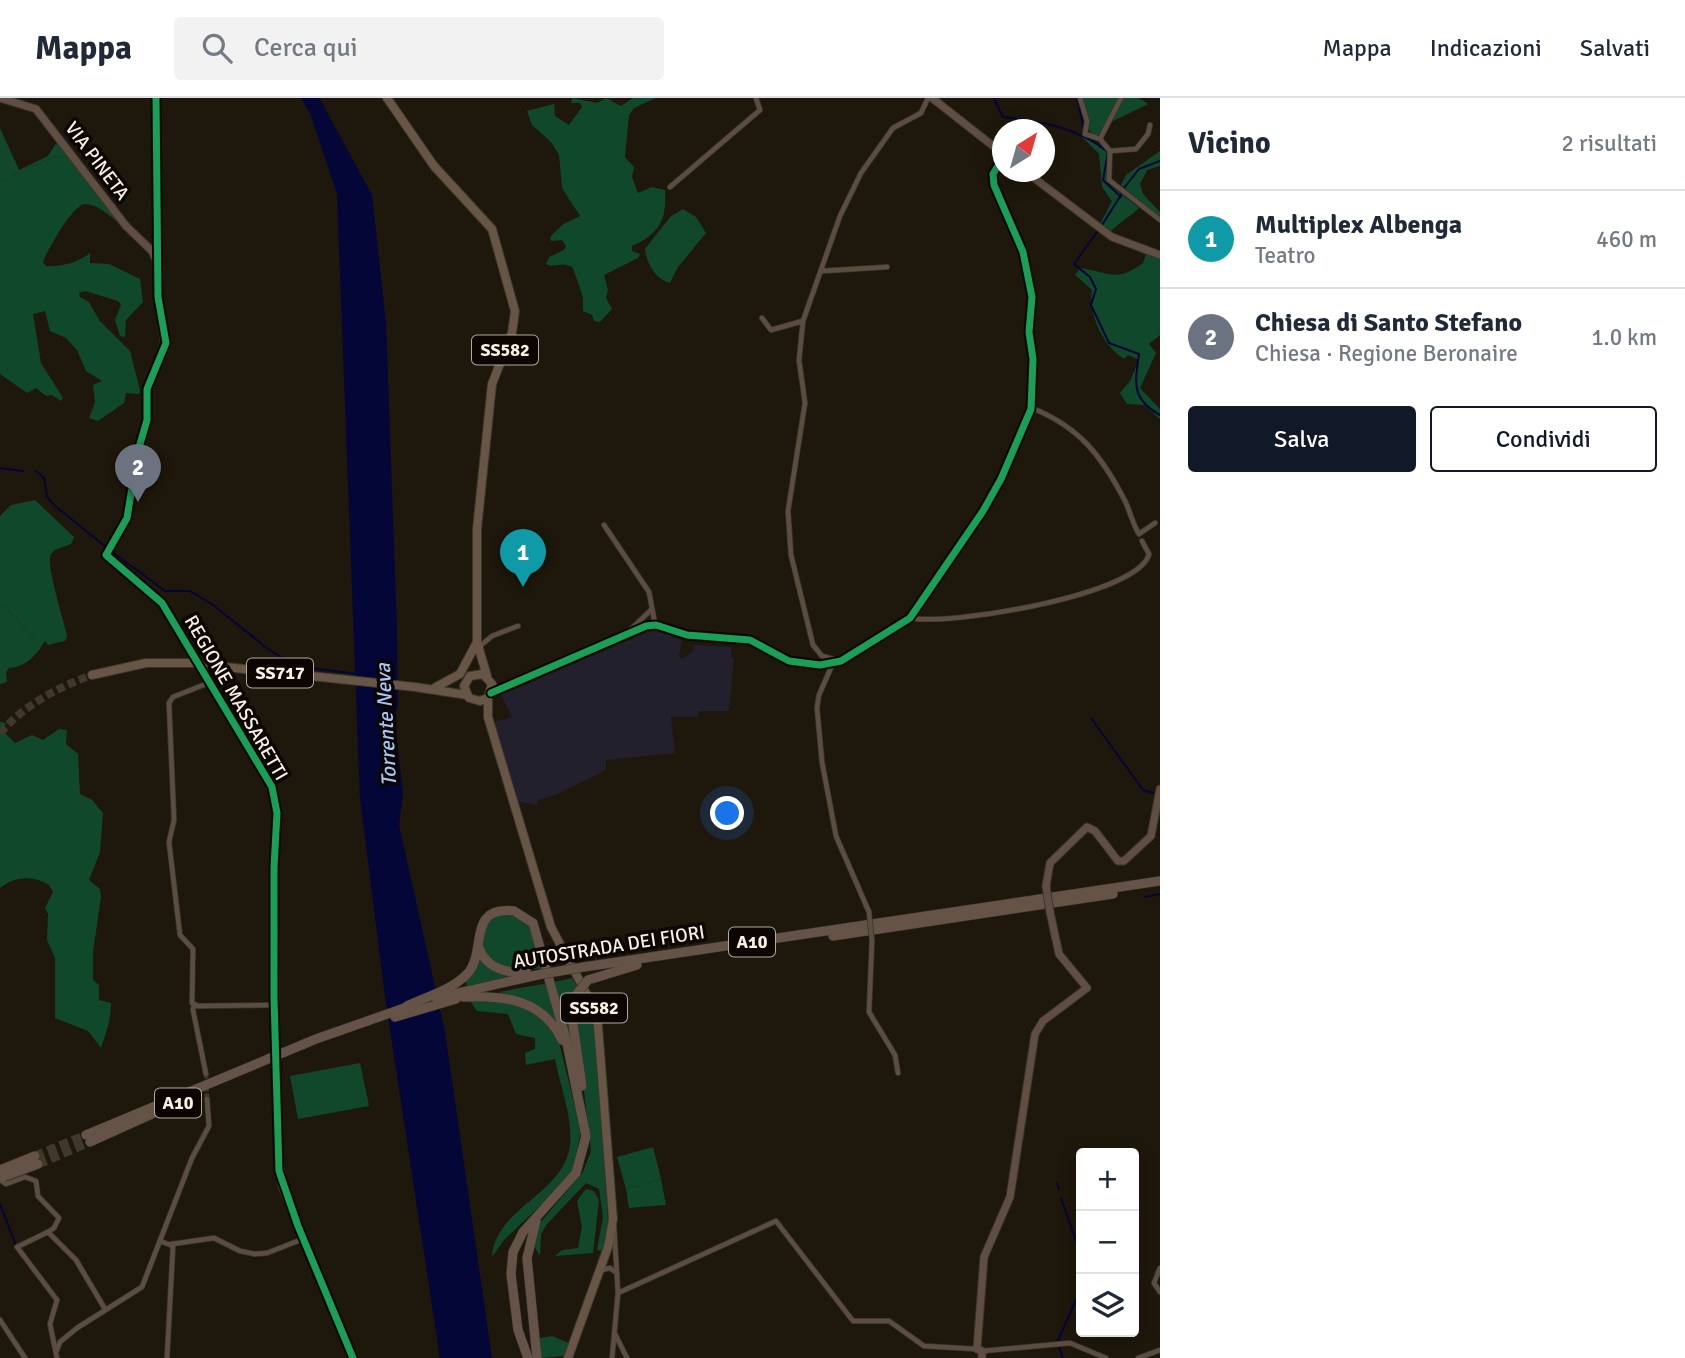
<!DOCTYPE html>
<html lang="it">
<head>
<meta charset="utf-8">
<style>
  :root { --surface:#fff; --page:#f2f2f3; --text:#1f2937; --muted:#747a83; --line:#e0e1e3; --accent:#111827 }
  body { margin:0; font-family:Signika,sans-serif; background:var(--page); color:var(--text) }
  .controls { position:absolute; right:21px; bottom:21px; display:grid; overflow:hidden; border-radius:7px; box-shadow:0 4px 18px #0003 }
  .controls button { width:63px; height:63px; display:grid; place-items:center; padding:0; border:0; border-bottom:2px solid var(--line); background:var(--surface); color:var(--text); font:35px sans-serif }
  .compass { position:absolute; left:992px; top:21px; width:63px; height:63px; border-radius:50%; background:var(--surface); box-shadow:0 4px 18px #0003; rotate:37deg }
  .you { position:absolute; left:728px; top:716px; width:24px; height:24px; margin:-18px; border:5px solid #fff; border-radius:50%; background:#1a73e8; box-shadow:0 0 0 10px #1a73e833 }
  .badge { display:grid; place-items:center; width:46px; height:46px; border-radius:50%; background:var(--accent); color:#fff; font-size:23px; font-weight:700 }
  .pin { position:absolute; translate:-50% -58px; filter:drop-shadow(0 2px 4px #0008) }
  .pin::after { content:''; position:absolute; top:37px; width:24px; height:21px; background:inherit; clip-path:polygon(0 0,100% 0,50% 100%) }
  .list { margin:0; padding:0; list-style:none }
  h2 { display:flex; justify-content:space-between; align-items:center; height:91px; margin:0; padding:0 28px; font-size:30px }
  h2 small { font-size:23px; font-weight:400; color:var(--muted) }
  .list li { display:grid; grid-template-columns:46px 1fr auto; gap:21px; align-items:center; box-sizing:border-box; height:98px; padding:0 28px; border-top:2px solid var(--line) }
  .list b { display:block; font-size:26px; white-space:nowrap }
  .list p { margin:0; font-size:23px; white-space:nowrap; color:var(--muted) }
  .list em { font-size:23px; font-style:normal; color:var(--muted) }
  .actions { display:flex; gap:14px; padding:21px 28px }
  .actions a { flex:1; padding:16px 0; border:2px solid var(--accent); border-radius:7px; text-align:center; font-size:24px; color:var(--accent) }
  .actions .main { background:var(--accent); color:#fff }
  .icon { flex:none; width:38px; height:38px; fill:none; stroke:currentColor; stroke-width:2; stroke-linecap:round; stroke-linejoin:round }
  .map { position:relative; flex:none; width:1160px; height:1260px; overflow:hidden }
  header { display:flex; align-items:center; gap:42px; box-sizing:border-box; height:98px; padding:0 35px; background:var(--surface); border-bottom:2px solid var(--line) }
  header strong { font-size:33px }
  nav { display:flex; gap:38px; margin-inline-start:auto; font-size:24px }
  .search { width:490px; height:63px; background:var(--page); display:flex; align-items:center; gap:18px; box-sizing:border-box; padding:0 24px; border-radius:7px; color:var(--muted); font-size:26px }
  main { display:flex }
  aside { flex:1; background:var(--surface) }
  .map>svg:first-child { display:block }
  .industrial { fill:#22202c }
  .green { fill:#11482b }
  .forest { fill:#10482b }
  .water { fill:#030636 }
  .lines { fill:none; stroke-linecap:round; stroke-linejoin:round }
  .stream { stroke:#030636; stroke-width:2 }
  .street-tunnel { stroke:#3f382b; stroke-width:4.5; stroke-dasharray:4.5 2; stroke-linecap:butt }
  .primary-tunnel { stroke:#3f382b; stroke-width:8; stroke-dasharray:8 4; stroke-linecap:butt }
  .highway-tunnel { stroke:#3f382b; stroke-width:9; stroke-dasharray:9 4.5; stroke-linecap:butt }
  .street-casing { stroke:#3b352b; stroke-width:6 }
  .secondary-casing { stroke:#3b352b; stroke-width:9 }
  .primary-casing { stroke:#3b352b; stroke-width:10 }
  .highway-casing { stroke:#3b352b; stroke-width:10 }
  .street { stroke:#5b4d42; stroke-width:4.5 }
  .secondary { stroke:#5f4e41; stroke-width:7 }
  .primary { stroke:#675646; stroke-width:8 }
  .highway { stroke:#645346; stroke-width:9 }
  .street-bridge-casing { stroke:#3b352b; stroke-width:6; stroke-linecap:butt }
  .secondary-bridge-casing { stroke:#3b352b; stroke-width:9; stroke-linecap:butt }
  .primary-bridge-casing { stroke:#3b352b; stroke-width:10; stroke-linecap:butt }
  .highway-bridge-casing { stroke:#3b352b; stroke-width:10; stroke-linecap:butt }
  .street-bridge { stroke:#5b4d42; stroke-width:4.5 }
  .secondary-bridge { stroke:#5f4e41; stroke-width:7 }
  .primary-bridge { stroke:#675646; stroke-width:8 }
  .highway-bridge { stroke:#645346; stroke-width:9 }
  .cycleway-casing { stroke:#0b0601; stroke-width:11 }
  .cycleway { stroke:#1a9f57; stroke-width:7 }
  .labels { text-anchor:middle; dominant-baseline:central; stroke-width:7; stroke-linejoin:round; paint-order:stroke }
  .shield { fill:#0b0601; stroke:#b1aa9e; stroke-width:2 }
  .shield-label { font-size:18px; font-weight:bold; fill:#f8f0e1 }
  .street-label { font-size:19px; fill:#f8f0e1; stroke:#0b0601 }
  .water-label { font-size:21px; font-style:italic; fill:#a5c5f9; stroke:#0b0601 }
</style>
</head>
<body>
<header>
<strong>Mappa</strong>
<div class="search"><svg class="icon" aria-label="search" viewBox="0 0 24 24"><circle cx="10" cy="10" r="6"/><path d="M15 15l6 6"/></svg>Cerca qui</div>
<nav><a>Mappa</a><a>Indicazioni</a><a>Salvati</a></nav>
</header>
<main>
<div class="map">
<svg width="1160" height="1260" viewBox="0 0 1160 1260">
  <rect width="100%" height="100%" fill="#1e170b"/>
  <polygon class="industrial" points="655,531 682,542 679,558 682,561 692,554 694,547 731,549 731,559 734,560 729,613 698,613 698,619 671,619 675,655 606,662 606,672 553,698 537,702 538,707 518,704 493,624 512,619 501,597"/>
  <g class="green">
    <polygon points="1081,0 1139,0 1148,6 1107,26 1096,40 1089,32"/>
    <polygon points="0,30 19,72 48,58 58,42 71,60 56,58 0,83"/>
    <path d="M1077,34L1106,50L1109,59L1107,85L1139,110C1132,117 1114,129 1110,134L1100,126L1112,103L1102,89L1099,56Z"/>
    <polygon points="1160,53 1160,68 1147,72 1140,86 1143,96 1160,114 1160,120 1121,87 1126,77"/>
    <path d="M683,111L696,119L706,135L678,169L670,185C655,181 647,166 645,151L671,118Z"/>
    <path d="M0,506C15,515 23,531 36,543H45C35,558 28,568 9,570L6,574L7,584L0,586Z"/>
    <path d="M508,815L530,825L544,870C530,872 514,873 500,868C481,861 474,833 492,820C496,818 503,816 508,815Z"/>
    <polygon points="478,857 513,878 467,888 465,880"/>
    <polygon points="572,880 577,889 574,893 579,977 554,884"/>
    <polygon points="548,885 559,927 517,900 499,894"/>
    <polygon points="580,894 594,922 609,1136 604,1154 597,1152 603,1119 599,1091 586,1085 547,1126 541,1136 540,1158 533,1146 539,1126 583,1074 591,1053 575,917"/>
    <path d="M505,900L545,921L558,940L581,1033L573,1071L564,1085L504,1142L492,1159C495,1109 564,1097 570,1047C573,1020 560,988 555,961L526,967L525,955L535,951V940L516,936L508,916L477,913L470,903Z"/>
    <polygon points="360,965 369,1008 298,1021 290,978"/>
    <polygon points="661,1081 666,1107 629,1110 626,1091"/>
    <polygon points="586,1091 594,1093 599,1102 593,1155 555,1158 562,1152 578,1150 582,1129 577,1103"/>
    <polygon points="552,1238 569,1245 564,1258 541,1260 540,1240"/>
  </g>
  <g class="forest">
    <path d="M572,0L597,5L606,0L621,8L633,0H656L634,10L629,17L625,59L634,69L632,79L638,95L652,89L665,92C667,122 659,136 632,148V153L640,156L638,160L604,177L608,192L606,200L612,211L600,224L594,223L592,217L583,213V199L573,170C563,162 554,171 546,166L549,159L564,152L566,148L562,142L551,143L550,139L562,127L580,118L562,90L559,57L551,44L532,27L527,13L554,6L555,18L569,27L582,9L580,5H571Z"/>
    <path d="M56,58L71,60L119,125C109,117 97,106 85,106C73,106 47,153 43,164L46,168C62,169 79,164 90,155V165L109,166L140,181L143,204L126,222L125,239L120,238L115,222L121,207L118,203L85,193L79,195L80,199L89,204L99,222L130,253L140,292L139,296L126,295L124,305L98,323L89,320L95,304L93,287L102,283L86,273L77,252L66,240L50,233L45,213L33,216L41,265L63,300L61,303L52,297L46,298L36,290L27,295L0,276V83Z"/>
    <path d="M1146,156L1160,161V237L1149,246L1156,255L1140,290L1160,311V321L1144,307L1127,306L1120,295L1130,283L1139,262L1128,257L1124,261C1103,248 1088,216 1092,192L1075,177L1080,170C1109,174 1116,185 1143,165Z"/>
    <path d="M35,402L74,439L71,446C64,449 56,450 51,456C45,465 64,523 67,538L65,543L48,547L45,543H36C23,531 15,515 0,506V418L11,407Z"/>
    <path d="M0,624L6,625L3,633L15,645L32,637L43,642L59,631L67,632L66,646L78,656L80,696L92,702L103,715L100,754L89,782L100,791L101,799L93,854V882L99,887V902L111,905C111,923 106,934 101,950L88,933L55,920V860L47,842L48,816L45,810L53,794L49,787C34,777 14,778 0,790Z"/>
    <polygon points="653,1049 661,1081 626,1091 617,1059"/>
  </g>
  <polygon class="water" points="301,0 319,0 321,3 372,97 386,225 397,535 398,606 394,619 403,695 399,727 445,934 492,1260 440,1260 385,899 360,701 337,96 310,15"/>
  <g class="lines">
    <g class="stream">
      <path d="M994,0L1003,19C1040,23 1079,30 1108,54L1103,82L1121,99"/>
      <polyline points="1077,0 1084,31"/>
      <polyline points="1124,90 1139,71 1160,63"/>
      <polyline points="1102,127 1121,97"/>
      <path d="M1097,134L1074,166L1090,179L1096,191L1091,207L1109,245L1139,256C1135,285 1131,301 1160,317"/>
      <polyline points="0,370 23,373"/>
      <polyline points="36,373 44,380 47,399 55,408 106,449"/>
      <polyline points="111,453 165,493 190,493 213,507 268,551 296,568 357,576"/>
      <polyline points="1091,620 1143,692 1153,695"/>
      <polyline points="1145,799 1160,796"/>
      <polyline points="1057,1085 1059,1091"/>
      <polyline points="1061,1100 1081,1157"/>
      <polyline points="0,1106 16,1147"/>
      <polyline points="1058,1242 1081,1191"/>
      <polyline points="1059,1249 1063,1260"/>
    </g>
    <polyline class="street-tunnel" points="206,976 207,1001"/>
    <path class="primary-tunnel" d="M0,635C25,607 56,590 92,577"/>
    <g class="highway-tunnel">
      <polyline points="35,1058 86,1037"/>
      <polyline points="38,1066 90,1044"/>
    </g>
    <g class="street-casing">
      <g id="street">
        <polyline points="156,0 159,75 158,161"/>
        <polyline points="1080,0 1087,23 1085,36 1100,41"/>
        <polyline points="1121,0 1100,41 1110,53 1109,82 1160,122"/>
        <polyline points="1110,53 1136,51 1148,36 1150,27"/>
        <polyline points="670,89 760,12 756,0"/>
        <polyline points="822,173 887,169"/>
        <polyline points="762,220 771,232 803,223"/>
        <path d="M1032,310C1079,329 1101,357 1124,401C1130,412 1132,425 1139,436L1155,425"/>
        <polyline points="604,427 649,494 655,526"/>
        <path d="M910,520C949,528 1140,497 1149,456L1142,443"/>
        <polyline points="627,535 651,512"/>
        <polyline points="479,549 492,538 518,528"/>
        <polyline points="836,562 822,558 813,547 791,457 788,413 805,305 799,262 803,223 840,118 861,75 893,30 921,15 928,0"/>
        <polyline points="833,565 819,597 817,610 822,664 836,738 869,814"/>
        <polyline points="211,584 173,599 169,605 174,722 169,744 180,837 193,851 192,905 198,908 275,907"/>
        <polyline points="872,843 869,914 895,957 898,975"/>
        <polyline points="194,907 193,912 206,976"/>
        <polyline points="3,1084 6,1086 25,1079 36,1083 38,1098 59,1120 54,1130 48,1134"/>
        <polyline points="160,1143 173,1148 167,1260"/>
        <polyline points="172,1146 214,1140 240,1153 255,1156 267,1155 303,1141"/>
        <polyline points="1160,1170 1154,1185 1160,1194"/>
        <polyline points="601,1172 610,1170 617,1175"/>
        <polyline points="618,1195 776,1123 853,1223 889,1223 924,1248 976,1251"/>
        <polyline points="0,1222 25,1260"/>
        <polyline points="615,1236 627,1260"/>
        <polyline points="57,1252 60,1244 77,1230 142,1189 192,1060 209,1028 207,1001"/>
        <polyline points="983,1253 1070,1245 1106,1260"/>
        <polyline points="57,1260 50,1226 57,1202 17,1149 48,1134 76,1162 105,1211"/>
        <polyline points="612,1260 618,1195 614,1128"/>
        <polyline points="1138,1260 1160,1252"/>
      </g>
    </g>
    <g class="secondary-casing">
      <g id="secondary">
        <polyline points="0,0 36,11 126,128 152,153 159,168 158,199 165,251 147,291 147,322 138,353 127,420 106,457 162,505 272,689 277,715 274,769 276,953"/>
        <polyline points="932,0 1002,55"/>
        <polyline points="1026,74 1112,139 1160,157"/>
        <polyline points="491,595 646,528 656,527 687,537 750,542 789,563 820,567 841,563 910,520 983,413 1001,381 1031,311 1033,261 1029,234 1032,199 1023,154 994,87 993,76 1002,61"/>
        <polyline points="1046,788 1050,765 1087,729 1095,733 1118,763 1124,763 1151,738 1160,691"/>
        <polyline points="276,968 278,1047 282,1088 353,1260"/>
        <polyline points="982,1260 982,1253 977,1251 984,1159 1010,1099 1035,936 1043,923 1087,890 1059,856 1050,814"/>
      </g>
    </g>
    <g class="primary-casing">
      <g id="primary">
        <polyline points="387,0 434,68 492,131 515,213 512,235 492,286 477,431 477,544 487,578"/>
        <polyline points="216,568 415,589 467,597"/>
        <polyline points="92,577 146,565 194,565"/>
        <polyline points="436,589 460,576 476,546"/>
        <polyline points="488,600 480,603 469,600 464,588 470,578 483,576 492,586 488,600 488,619 551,829 595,912 598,928 613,1121 608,1149 568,1260"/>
      </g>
    </g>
    <g class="highway-casing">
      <g id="highway">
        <polyline points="833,838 1113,796"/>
        <path d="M479,849C485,870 507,875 527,875"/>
        <polyline points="584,869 1160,783"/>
        <polyline points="588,882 637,867"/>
        <polyline points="575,898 572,919 582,988"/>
        <path d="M463,899C503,897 543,901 562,942"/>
        <polyline points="436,900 542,876"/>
        <path d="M407,908C428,898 453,892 469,874C486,852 468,807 514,813L533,825L566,941L586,1038L576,1075L523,1134L513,1154L511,1176L518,1232L528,1260"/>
        <polyline points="395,919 456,901"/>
        <polyline points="86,1037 316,941 413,907"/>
        <polyline points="90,1044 152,1016"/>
        <polyline points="0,1072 35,1058"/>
        <polyline points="0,1080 38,1066"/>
        <polyline points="536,1123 527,1160 537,1260"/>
      </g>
    </g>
    <use href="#street" class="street"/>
    <use href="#secondary" class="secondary"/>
    <use href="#primary" class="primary"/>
    <use href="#highway" class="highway"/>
    <g class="street-bridge-casing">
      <polyline id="street-bridge" points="869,814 872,843"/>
    </g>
    <g class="secondary-bridge-casing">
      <polyline id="secondary-bridge" points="1046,788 1050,814"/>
    </g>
    <g class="primary-bridge-casing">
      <polyline id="primary-bridge" points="194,565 216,568"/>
    </g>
    <g class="highway-bridge-casing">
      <g id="highway-bridge">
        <polyline points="542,876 584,869"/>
        <polyline points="575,898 588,882"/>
      </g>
    </g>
    <use href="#street-bridge" class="street-bridge"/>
    <use href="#secondary-bridge" class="secondary-bridge"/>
    <use href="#primary-bridge" class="primary-bridge"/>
    <use href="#highway-bridge" class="highway-bridge"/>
    <g class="cycleway-casing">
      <g id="cycleway">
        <polyline points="156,0 158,199 166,245 147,291 147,322 138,353 127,420 106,457 162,505 272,689 277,715 274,769 274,900 279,1073 298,1128 353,1260"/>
        <polyline points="491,595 646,528 656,527 687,537 750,542 789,563 820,567 841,563 910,520 983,413 1001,381 1031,311 1033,261 1029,234 1032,199 1023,154 994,87 993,76 1002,61"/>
      </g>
    </g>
    <use href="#cycleway" class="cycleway"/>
  </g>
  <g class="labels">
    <g class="shield">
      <rect x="472" y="237.5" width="66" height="29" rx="5"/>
      <rect x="247" y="560.5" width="66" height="29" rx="5"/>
      <rect x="729" y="829.5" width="46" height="29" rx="5"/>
      <rect x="561" y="895.5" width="66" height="29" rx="5"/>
      <rect x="155" y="990.5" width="46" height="29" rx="5"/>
    </g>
    <g class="shield-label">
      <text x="505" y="252">SS582</text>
      <text x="280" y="575">SS717</text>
      <text x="752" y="844">A10</text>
      <text x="594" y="910">SS582</text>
      <text x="178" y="1005">A10</text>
    </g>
    <g class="street-label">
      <text transform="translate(97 63) rotate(53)">VIA PINETA</text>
      <text transform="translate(236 600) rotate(60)">REGIONE MASSARETTI</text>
      <text transform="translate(609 849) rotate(-9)">AUTOSTRADA DEI FIORI</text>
    </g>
    <g class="water-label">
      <text transform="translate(386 627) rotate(-93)">Torrente Neva</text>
    </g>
  </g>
</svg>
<div class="controls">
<button>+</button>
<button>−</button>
<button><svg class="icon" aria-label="layers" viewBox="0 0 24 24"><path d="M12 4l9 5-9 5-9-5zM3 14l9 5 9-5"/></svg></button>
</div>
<svg class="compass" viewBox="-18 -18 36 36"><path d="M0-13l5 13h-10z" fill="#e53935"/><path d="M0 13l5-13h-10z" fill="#747a83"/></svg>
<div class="you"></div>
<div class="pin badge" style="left:523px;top:489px;background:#0f9aa8">1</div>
<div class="pin badge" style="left:138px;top:404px;background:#6b7280">2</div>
</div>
<aside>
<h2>Vicino<small>2 risultati</small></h2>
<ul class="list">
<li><span class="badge" style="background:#0f9aa8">1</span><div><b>Multiplex Albenga</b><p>Teatro</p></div><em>460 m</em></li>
<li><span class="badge" style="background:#6b7280">2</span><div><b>Chiesa di Santo Stefano</b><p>Chiesa · Regione Beronaire</p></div><em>1.0 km</em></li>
</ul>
<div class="actions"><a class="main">Salva</a><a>Condividi</a></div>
</aside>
</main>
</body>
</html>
